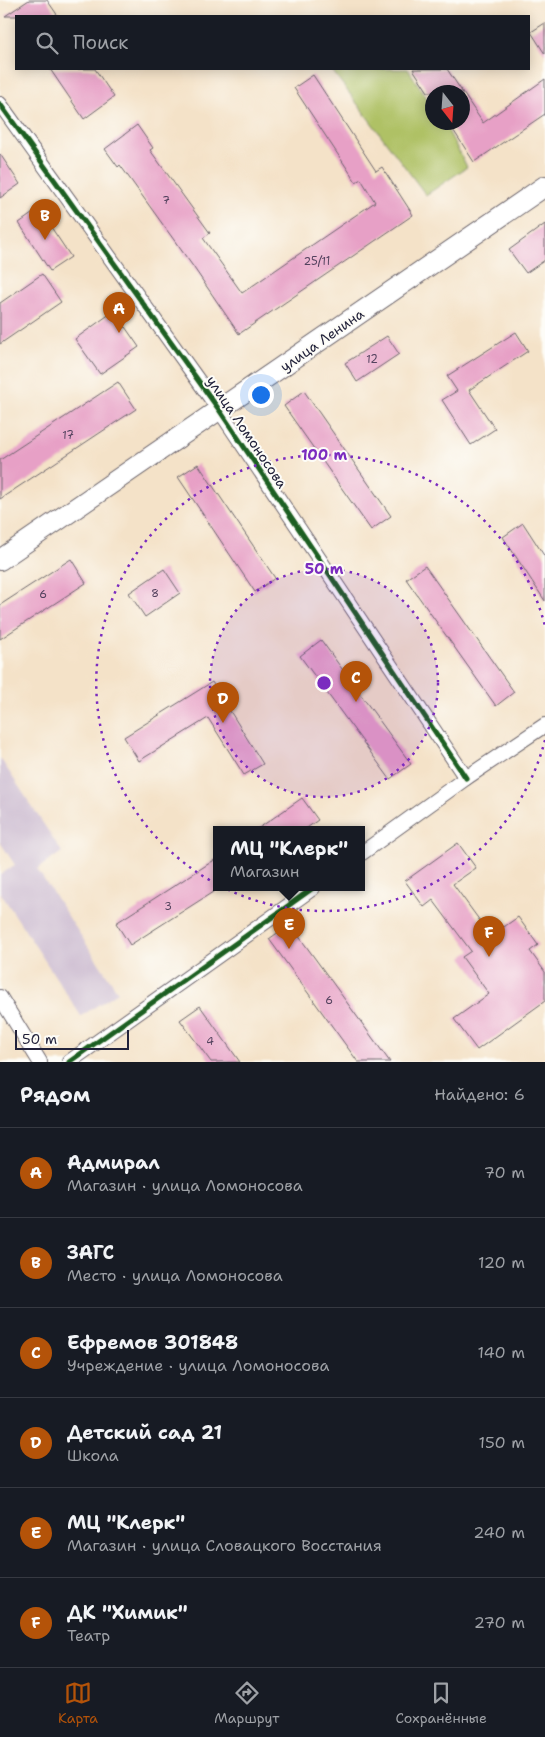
<!DOCTYPE html>
<html lang="ru">
<head>
<meta charset="utf-8">
<style>
  :root { --surface:#171b24; --page:#20242c; --text:#f1f3f6; --muted:#9ea1a6; --line:#363941; --accent:#b45309 }
  body { margin:0; font-family:"Shantell Sans",sans-serif; background:var(--page); color:var(--text) }
  .compass { position:absolute; left:425px; top:85px; width:45px; height:45px; border-radius:50%; background:var(--surface); box-shadow:0 2px 12px #0003; rotate:163deg }
  .scale { position:absolute; left:15px; bottom:12px; width:114px; box-sizing:border-box; padding-left:5px; border:2px solid #22223b; border-top:0; font-size:14px; line-height:18px; white-space:nowrap; color:#22223b; -webkit-text-stroke:4px #fdfcf7; paint-order:stroke }
  .you { position:absolute; left:260px; top:394px; width:18px; height:18px; margin:-12px; border:4px solid #fff; border-radius:50%; background:#1a73e8; box-shadow:0 0 0 8px #1a73e833 }
  .badge { display:grid; place-items:center; width:32px; height:32px; border-radius:50%; background:var(--accent); color:#fff; font-size:16px; font-weight:700 }
  .pin { position:absolute; translate:-50% -41px; filter:drop-shadow(0 1px 2px #0008) }
  .pin::after { content:''; position:absolute; top:26px; width:18px; height:15px; background:inherit; clip-path:polygon(0 0,100% 0,50% 100%) }
  .popup { position:absolute; left:213px; top:826px; width:152px; height:65px; box-sizing:border-box; display:grid; place-content:center; border-radius:0px; background:var(--surface); filter:drop-shadow(0 1px 4px #0005); font-size:16px; white-space:nowrap; color:var(--muted) }
  .popup b { font-size:19px; color:var(--text) }
  .popup::after { content:''; position:absolute; left:50%; top:100%; margin-left:-10px; border:10px solid transparent; border-top-color:var(--surface) }
  .list { margin:0; padding:0; list-style:none }
  h2 { display:flex; justify-content:space-between; align-items:center; height:65px; margin:0; padding:0 20px; font-size:21px }
  h2 small { font-size:16px; font-weight:400; color:var(--muted) }
  .list li { display:grid; grid-template-columns:32px 1fr auto; gap:15px; align-items:center; box-sizing:border-box; height:90px; padding:0 20px; border-top:1px solid var(--line) }
  .list b { display:block; font-size:19px; white-space:nowrap }
  .list p { margin:0; font-size:16px; white-space:nowrap; color:var(--muted) }
  .list em { font-size:16px; font-style:normal; color:var(--muted) }
  .icon { flex:none; width:28px; height:28px; fill:none; stroke:currentColor; stroke-width:2; stroke-linecap:round; stroke-linejoin:round }
  .map { position:relative; flex:none; width:545px; height:1062px; overflow:hidden }
  .search { position:absolute; background:var(--surface); box-shadow:0 2px 12px #0003; left:15px; right:15px; top:15px; height:55px; display:flex; align-items:center; gap:12px; box-sizing:border-box; padding:0 18px; border-radius:0px; color:var(--muted); font-size:19px }
  .sheet { height:605px; background:var(--surface) }
  nav { display:flex; justify-content:space-around; align-items:center; box-sizing:border-box; height:70px; border-top:1px solid var(--line); background:var(--surface); font-size:14px; color:var(--muted) }
  nav a { display:grid; justify-items:center; gap:2px }
  nav .on { color:var(--accent) }
  .map>svg:first-child { display:block }
  .industrial { fill:#cebed2 }
  .green { fill:#afc165; stroke:#687250 }
  .building { fill:#e7a0c6 }
  .lines { fill:none; stroke-linecap:round; stroke-linejoin:round }
  .street-casing { stroke:#6c656c; stroke-width:16 }
  .secondary-casing { stroke:#6c656c; stroke-width:22 }
  .street { stroke:#fff; stroke-width:14 }
  .secondary { stroke:#fff; stroke-width:20 }
  .cycleway-casing { stroke:#fdfcf7; stroke-width:8 }
  .cycleway { stroke:#1b5e20; stroke-width:5 }
  .ring { fill:none; stroke:#7b2cbf; stroke-width:2.5; stroke-dasharray:2.5 5 }
  .labels { text-anchor:middle; dominant-baseline:central; stroke-width:4; stroke-linejoin:round; paint-order:stroke }
  .number-label { font-size:11px; fill:#53425e }
  .street-label { font-size:14px; fill:#22223b; stroke:#fdfcf7 }
  .centre { fill:#7b2cbf; stroke:#fdfcf7; stroke-width:2.5 }
  .ring-label { font-size:15px; text-anchor:middle; font-weight:bold; fill:#7b2cbf; stroke:#fdfcf7; stroke-width:4; stroke-linejoin:round; paint-order:stroke }
</style>
</head>
<body>
<div class="map">
<svg width="545" height="1062" viewBox="0 0 545 1062">
  <rect width="100%" height="100%" fill="#fdfcf7"/>
  <filter id="ink" filterUnits="userSpaceOnUse"><feTurbulence type="fractalNoise" baseFrequency=".02" numOctaves="2"/><feDisplacementMap in="SourceGraphic" scale="10" xChannelSelector="R" yChannelSelector="G"/><feConvolveMatrix kernelMatrix="1 2 1 2 8 2 1 2 1" color-interpolation-filters="sRGB"/></filter>
  <filter id="wash" filterUnits="userSpaceOnUse"><feTurbulence type="fractalNoise" baseFrequency=".0096" numOctaves="4" result="noise"/><feDisplacementMap in="SourceGraphic" scale="20" xChannelSelector="R" yChannelSelector="G"/><feGaussianBlur stdDeviation="1.12" result="paint"/><feColorMatrix in="noise" values="0 0 0 0 0 0 0 0 0 0 0 0 0 0 0 0 0 1.4 0 .05"/><feComposite in="paint" operator="in"/></filter>
  <g filter="url(#wash)">
    <rect width="100%" height="100%" fill="#f4e2c8"/>
    <polygon class="industrial" points="0,758 62,852 37,869 118,992 81,1016 0,892 0,875 15,865 0,842"/>
    <polygon class="green" points="331,69 408,69 432,106 432,122 444,123 467,167 426,195"/>
    <g id="blocks">
      <g class="building">
        <polygon points="29,0 47,0 58,16 5,16"/>
        <polygon points="545,23 545,54 531,32"/>
        <polygon points="50,69 95,69 114,97 84,119"/>
        <polygon points="413,69 447,69 483,123 545,79 545,114 474,162 448,122 462,122 462,92 428,92"/>
        <polygon points="313,75 376,171 382,167 413,215 239,334 192,265 120,165 118,167 105,149 137,125 153,148 150,150 210,233 203,238 242,293 375,202 361,179 356,182 294,88"/>
        <polygon points="0,154 20,184 0,198"/>
        <polygon points="39,209 71,257 50,271 19,223"/>
        <polygon points="545,224 545,260 526,273 509,250"/>
        <polygon points="42,274 61,302 0,344 0,303"/>
        <polygon points="114,311 139,347 100,374 75,339"/>
        <polygon points="516,332 528,351 469,390 495,429 471,445 442,400 457,391 447,376"/>
        <polygon points="387,336 399,354 357,382 345,363"/>
        <polygon points="118,382 136,409 0,499 0,460"/>
        <polygon points="304,391 391,516 371,530 284,406"/>
        <polygon points="198,464 275,578 255,592 178,477"/>
        <polygon points="523,523 545,557 545,601 503,537"/>
        <polygon points="71,559 86,583 0,639 0,605"/>
        <polygon points="425,566 514,692 496,706 406,579"/>
        <polygon points="164,569 180,593 145,617 129,593"/>
        <polygon points="321,640 411,764 390,779 300,656"/>
        <polygon points="212,682 263,764 244,775 208,718 139,761 124,737"/>
        <polygon points="302,798 318,820 304,830 256,830"/>
        <polygon points="458,843 476,868 453,884 491,936 518,917 538,945 530,951 545,972 545,1001 477,1050 454,1019 489,994 462,957 471,951 433,900 424,907 405,881"/>
        <polygon points="216,859 216,890 130,945 116,923"/>
        <polygon points="290,924 390,1062 358,1062 269,939"/>
        <polygon points="200,1006 240,1062 211,1062 180,1020"/>
      </g>
    </g>
  </g>
  <g filter="url(#ink)">
    <use href="#blocks" fill-opacity="0" stroke="#6c656c" stroke-width="1"/>
    <g class="lines">
      <g class="street-casing">
        <g id="street">
          <polyline points="0,104 220,411 466,778"/>
          <polyline points="362,853 466,778 545,725"/>
          <polyline points="0,997 40,1062"/>
          <polyline points="69,1062 313,888"/>
        </g>
      </g>
      <g class="secondary-casing">
        <polyline id="secondary" points="0,560 545,186"/>
      </g>
      <use href="#street" class="street"/>
      <use href="#secondary" class="secondary"/>
      <g class="cycleway-casing">
        <g id="cycleway">
          <polyline points="0,104 220,411 466,778"/>
          <polyline points="69,1062 313,888"/>
        </g>
      </g>
      <use href="#cycleway" class="cycleway"/>
    </g>
  </g>
  <circle cx="324" cy="683" r="114" fill="#7b2cbf" fill-opacity=".12"/>
  <g class="ring">
    <circle cx="324" cy="683" r="114"/>
    <path d="M545 740A228 228 0 1 1 545 626"/>
  </g>
  <g class="labels">
    <g class="number-label">
      <text x="166" y="200">7</text>
      <text x="317" y="261">25/11</text>
      <text x="372" y="359">12</text>
      <text x="68" y="435">17</text>
      <text x="155" y="593">8</text>
      <text x="43" y="594">6</text>
      <text x="168" y="906">3</text>
      <text x="329" y="1000">6</text>
      <text x="210" y="1041">4</text>
    </g>
    <g class="street-label">
      <text transform="translate(322 340) rotate(-35)">улица Ленина</text>
      <text transform="translate(247 432) rotate(56)">улица Ломоносова</text>
    </g>
  </g>
  <circle cx="324" cy="683" r="8" class="centre"/>
  <g class="ring-label">
    <text x="324" y="460">100 m</text>
    <text x="324" y="574">50 m</text>
  </g>
</svg>
<svg class="compass" viewBox="-18 -18 36 36"><path d="M0-13l5 13h-10z" fill="#e53935"/><path d="M0 13l5-13h-10z" fill="#9ea1a6"/></svg>
<div class="scale">50 m</div>
<div class="you"></div>
<div class="pin badge" style="left:119px;top:333px">A</div>
<div class="pin badge" style="left:45px;top:240px">B</div>
<div class="pin badge" style="left:356px;top:702px">C</div>
<div class="pin badge" style="left:223px;top:723px">D</div>
<div class="pin badge" style="left:289px;top:949px">E</div>
<div class="popup"><b>МЦ &quot;Клерк&quot;</b>Магазин</div>
<div class="pin badge" style="left:489px;top:957px">F</div>
<div class="search"><svg class="icon" aria-label="search" viewBox="0 0 24 24"><circle cx="10" cy="10" r="6"/><path d="M15 15l6 6"/></svg>Поиск</div>
</div>
<section class="sheet">
<h2>Рядом<small>Найдено: 6</small></h2>
<ul class="list">
<li><span class="badge">A</span><div><b>Адмирал</b><p>Магазин · улица Ломоносова</p></div><em>70 m</em></li>
<li><span class="badge">B</span><div><b>ЗАГС</b><p>Место · улица Ломоносова</p></div><em>120 m</em></li>
<li><span class="badge">C</span><div><b>Ефремов 301848</b><p>Учреждение · улица Ломоносова</p></div><em>140 m</em></li>
<li><span class="badge">D</span><div><b>Детский сад 21</b><p>Школа</p></div><em>150 m</em></li>
<li><span class="badge">E</span><div><b>МЦ &quot;Клерк&quot;</b><p>Магазин · улица Словацкого Восстания</p></div><em>240 m</em></li>
<li><span class="badge">F</span><div><b>ДК &quot;Химик&quot;</b><p>Театр</p></div><em>270 m</em></li>
</ul>
</section>
<nav>
<a class="on"><svg class="icon" aria-label="map" viewBox="0 0 24 24"><path d="M3 6l6-2 6 2 6-2v14l-6 2-6-2-6 2zM9 4v14M15 6v14"/></svg>Карта</a>
<a><svg class="icon" aria-label="directions" viewBox="0 0 24 24"><path d="M12 3l9 9-9 9-9-9zM9 14v-3h6M13 9l2 2-2 2"/></svg>Маршрут</a>
<a><svg class="icon" aria-label="saved" viewBox="0 0 24 24"><path d="M7 4h10v16l-5-4-5 4z"/></svg>Сохранённые</a>
</nav>
</body>
</html>
